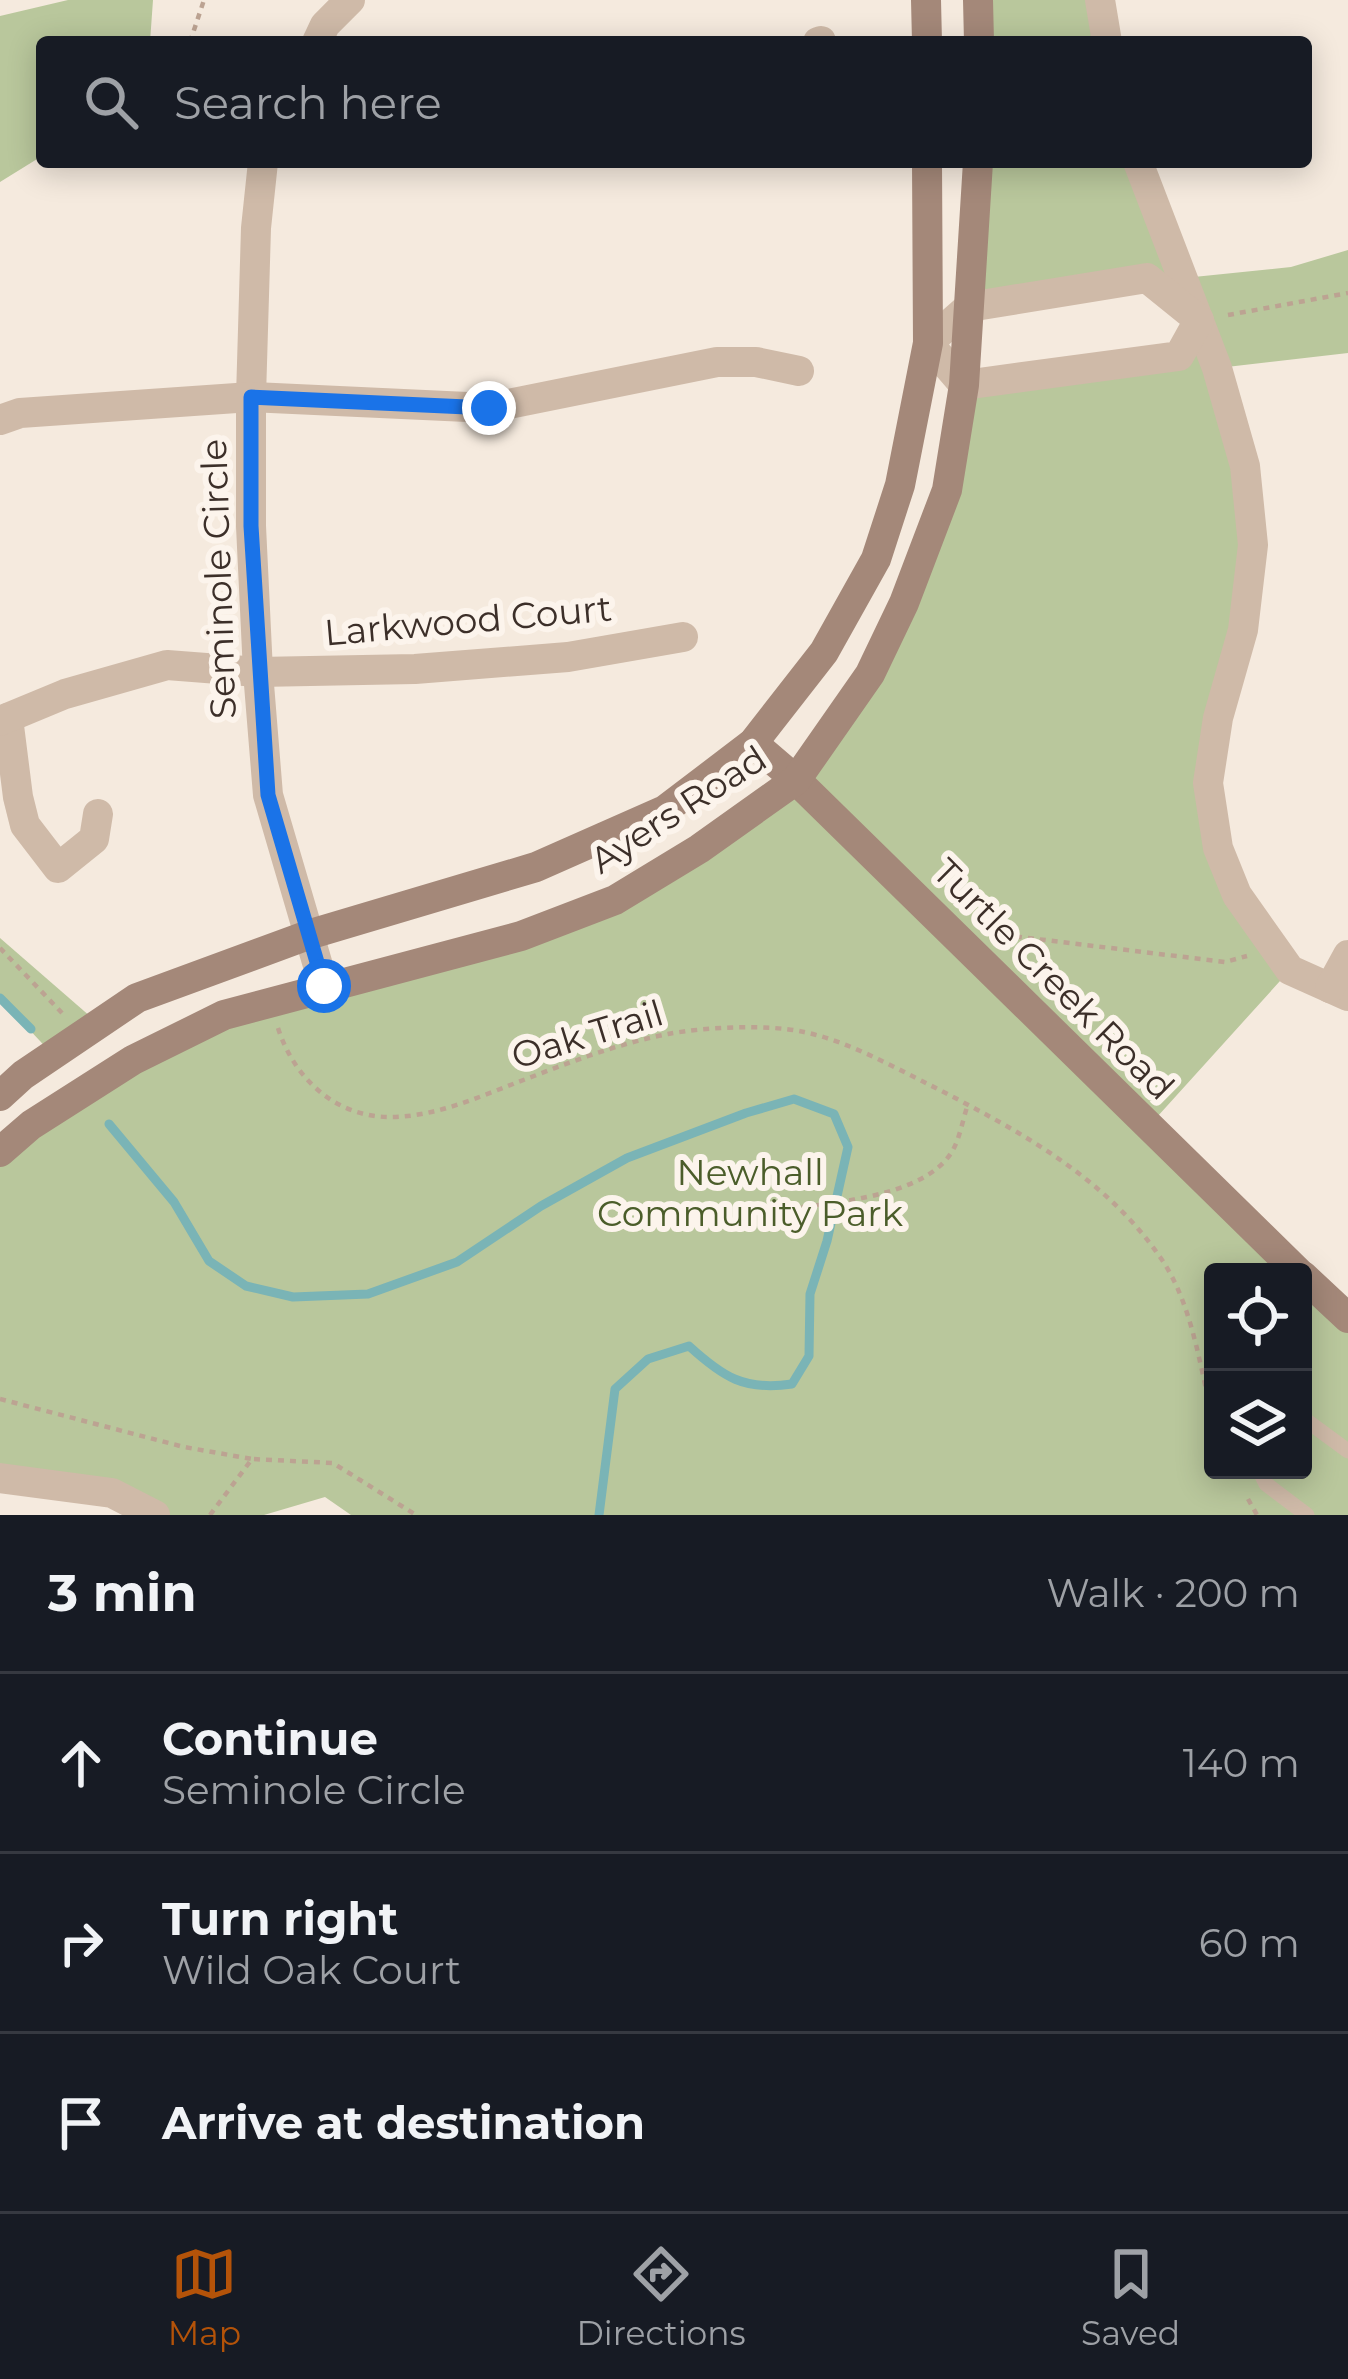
<!DOCTYPE html>
<html lang="en">
<head>
<meta charset="utf-8">
<style>
  :root { --surface:#171b24; --page:#242831; --text:#f1f3f6; --muted:#9ea1a6; --line:#363941; --accent:#b45309 }
  body { margin:0; font-family:Montserrat,sans-serif; background:var(--page); color:var(--text) }
  .controls { position:absolute; right:36px; bottom:36px; display:grid; overflow:hidden; border-radius:12px; box-shadow:0 6px 30px #0003 }
  .controls button { width:108px; height:108px; display:grid; place-items:center; padding:0; border:0; border-bottom:3px solid var(--line); background:var(--surface); color:var(--text); font:60px sans-serif }
  .stop { position:absolute; width:36px; height:36px; margin:-27px; border:9px solid #1a73e8; border-radius:50%; background:#fff }
  .stop.end { background:#1a73e8; border-color:#fff; box-shadow:0 3px 12px #0008 }
  .list { margin:0; padding:0; list-style:none }
  h2 { display:flex; justify-content:space-between; align-items:center; height:156px; margin:0; padding:0 48px; font-size:51px }
  h2 small { font-size:39px; font-weight:400; color:var(--muted) }
  .list li { display:grid; grid-template-columns:78px 1fr auto; gap:36px; align-items:center; box-sizing:border-box; height:180px; padding:0 48px; border-top:3px solid var(--line) }
  .list b { display:block; font-size:45px; white-space:nowrap }
  .list p { margin:0; font-size:39px; white-space:nowrap; color:var(--muted) }
  .list em { font-size:39px; font-style:normal; color:var(--muted) }
  .icon { flex:none; width:66px; height:66px; fill:none; stroke:currentColor; stroke-width:2; stroke-linecap:round; stroke-linejoin:round }
  .map { position:relative; flex:none; width:1348px; height:1515px; overflow:hidden }
  .search { position:absolute; background:var(--surface); box-shadow:0 6px 30px #0003; left:36px; right:36px; top:36px; height:132px; display:flex; align-items:center; gap:30px; box-sizing:border-box; padding:0 42px; border-radius:12px; color:var(--muted); font-size:45px }
  .sheet { height:696px; background:var(--surface) }
  nav { display:flex; justify-content:space-around; align-items:center; box-sizing:border-box; height:168px; border-top:3px solid var(--line); background:var(--surface); font-size:33px; color:var(--muted) }
  nav a { display:grid; justify-items:center; gap:6px }
  nav .on { color:var(--accent) }
  .map>svg:first-child { display:block }
  .green { fill:#b9c79c }
  .lines { fill:none; stroke-linecap:round; stroke-linejoin:round }
  .stream { stroke:#7ab4b6; stroke-width:9 }
  .path { stroke:#bca392; stroke-width:4.5; stroke-dasharray:6 6; stroke-linecap:butt }
  .lane { stroke:#cfbaa8; stroke-width:15 }
  .street { stroke:#cfbaa8; stroke-width:30 }
  .secondary { stroke:#a48879; stroke-width:30 }
  .route { stroke:#1a73e8; stroke-width:15 }
  .labels { text-anchor:middle; dominant-baseline:central; stroke-width:12; stroke-linejoin:round; paint-order:stroke }
  .street-label { font-size:36px; fill:#3c2f29; stroke:#fcf4ec }
  .park-label { font-size:36px; fill:#4b5d2a; stroke:#fcf4ec }
</style>
</head>
<body>
<div class="map">
<svg width="1348" height="1515" viewBox="0 0 1348 1515">
  <rect width="100%" height="100%" fill="#f5eade"/>
  <g class="green">
    <polygon points="68,0 153,0 150,42 42,42 42,156 0,182 0,16"/>
    <polygon points="978,0 1100,0 1107,42 979,42"/>
    <polygon points="978,162 1138,162 1184,278 1291,267 1348,250 1348,353 1218,368 1253,545 1218,718 1218,848 1290,970 1148,1127 1298,1272 1213,1272 1213,1470 1303,1470 1303,1276 1348,1318 1348,1515 351,1515 325,1497 264,1515 155,1515 0,1478 0,1152 133,1060 615,900 796,780 904,603 964,385 1179,356 1199,320 1147,278 969,307"/>
    <polygon points="0,938 99,1024 53,1055 0,998"/>
  </g>
  <g class="lines">
    <g class="stream">
      <polyline points="0,998 31,1029"/>
      <path d="M109,1124L174,1202L209,1261L246,1286L293,1297L368,1294L457,1262L541,1206L627,1158L746,1113L794,1099L834,1114L848,1147L827,1241L810,1294L809,1356L792,1384C744,1391 723,1377 689,1346L648,1359L615,1389L599,1515"/>
    </g>
    <g class="path">
      <polyline points="190,42 204,0"/>
      <polyline points="1228,315 1348,293"/>
      <polyline points="1004,935 1225,962 1247,956"/>
      <polyline points="0,948 62,1013"/>
      <path d="M278,1028C294,1078 335,1117 390,1117C433,1117 474,1099 513,1084C563,1065 615,1044 668,1034C705,1027 768,1024 804,1032C846,1041 884,1062 922,1081C1010,1126 1102,1173 1160,1257C1192,1302 1200,1367 1213,1420"/>
      <path d="M766,1212C818,1203 924,1201 953,1150C960,1137 963,1119 968,1104"/>
      <polyline points="0,1399 184,1447 252,1459"/>
      <polyline points="1248,1499 1257,1515"/>
      <polyline points="210,1515 252,1459 333,1463 416,1515"/>
    </g>
    <g class="lane">
      <polyline points="1303,1418 1348,1451"/>
      <polyline points="1259,1470 1266,1484 1307,1515"/>
    </g>
    <g class="street">
      <polyline points="1100,0 1107,42"/>
      <polyline points="317,42 325,25 350,0"/>
      <polyline points="818,42 821,41"/>
      <polyline points="263,162 256,228 251,397 251,526 258,672 268,795 324,986"/>
      <polyline points="1138,162 1217,368 1245,466 1253,545 1243,630 1218,718 1208,783 1218,848 1237,895 1290,970 1348,996"/>
      <polygon points="1147,278 1199,320 1179,356 964,385 928,343 969,307"/>
      <polyline points="0,420 20,413 251,397 489,408 717,362 756,362 799,371"/>
      <polyline points="8,718 18,797 25,825 58,868 94,839 98,814"/>
      <polyline points="0,721 65,694 167,665 258,672 415,669 568,657 683,637"/>
      <polyline points="1330,988 1348,955"/>
      <polyline points="0,1478 112,1493 155,1515"/>
    </g>
    <g class="secondary">
      <polyline points="926,0 927,42"/>
      <polyline points="978,0 979,42"/>
      <polyline points="753,743 796,780 1298,1272"/>
      <polyline points="0,1096 23,1075 137,998 311,934 536,867 665,810 753,743 824,652 876,559 900,485 928,343 927,162"/>
      <polyline points="0,1152 31,1125 133,1060 224,1015 521,936 615,900 699,849 796,780 870,674 904,603 947,490 964,385 978,162"/>
      <polyline points="1303,1276 1348,1318"/>
    </g>
  </g>
  <g class="lines">
    <polyline class="route" points="324,986 268,795 251,526 251,397 489,408"/>
  </g>
  <g class="labels">
    <g class="street-label">
      <text transform="translate(218 579) rotate(-92)">Seminole Circle</text>
      <text transform="translate(468 620) rotate(-5)">Larkwood Court</text>
      <text transform="translate(678 809) rotate(-33)">Ayers Road</text>
      <text transform="translate(1054 979) rotate(45)">Turtle Creek Road</text>
      <text transform="translate(587 1034) rotate(-17)">Oak Trail</text>
    </g>
    <g class="park-label">
      <text x="750" y="1172">Newhall<tspan x="750" dy="41">Community Park</tspan></text>
    </g>
  </g>
</svg>
<div class="controls">
<button><svg class="icon" aria-label="locate" viewBox="0 0 24 24"><circle cx="12" cy="12" r="6"/><path d="M12 2v4M12 18v4M2 12h4M18 12h4"/></svg></button>
<button><svg class="icon" aria-label="layers" viewBox="0 0 24 24"><path d="M12 4l9 5-9 5-9-5zM3 14l9 5 9-5"/></svg></button>
</div>
<div class="stop" style="left:324px;top:986px"></div>
<div class="stop end" style="left:489px;top:408px"></div>
<div class="search"><svg class="icon" aria-label="search" viewBox="0 0 24 24"><circle cx="10" cy="10" r="6"/><path d="M15 15l6 6"/></svg>Search here</div>
</div>
<section class="sheet">
<h2>3 min<small>Walk · 200 m</small></h2>
<ul class="list">
<li><svg class="icon" aria-label="ahead" viewBox="0 0 24 24"><path d="M12 20V5M6 11l6-6 6 6"/></svg><div><b>Continue</b><p>Seminole Circle</p></div><em>140 m</em></li>
<li><svg class="icon" aria-label="right" viewBox="0 0 24 24"><path d="M7 20v-9h11M14 6l5 5-5 5"/></svg><div><b>Turn right</b><p>Wild Oak Court</p></div><em>60 m</em></li>
<li><svg class="icon" aria-label="arrive" viewBox="0 0 24 24"><path d="M6 21V4h12l-3 4 3 4H6"/></svg><div><b>Arrive at destination</b></div></li>
</ul>
</section>
<nav>
<a class="on"><svg class="icon" aria-label="map" viewBox="0 0 24 24"><path d="M3 6l6-2 6 2 6-2v14l-6 2-6-2-6 2zM9 4v14M15 6v14"/></svg>Map</a>
<a><svg class="icon" aria-label="directions" viewBox="0 0 24 24"><path d="M12 3l9 9-9 9-9-9zM9 14v-3h6M13 9l2 2-2 2"/></svg>Directions</a>
<a><svg class="icon" aria-label="saved" viewBox="0 0 24 24"><path d="M7 4h10v16l-5-4-5 4z"/></svg>Saved</a>
</nav>
</body>
</html>
